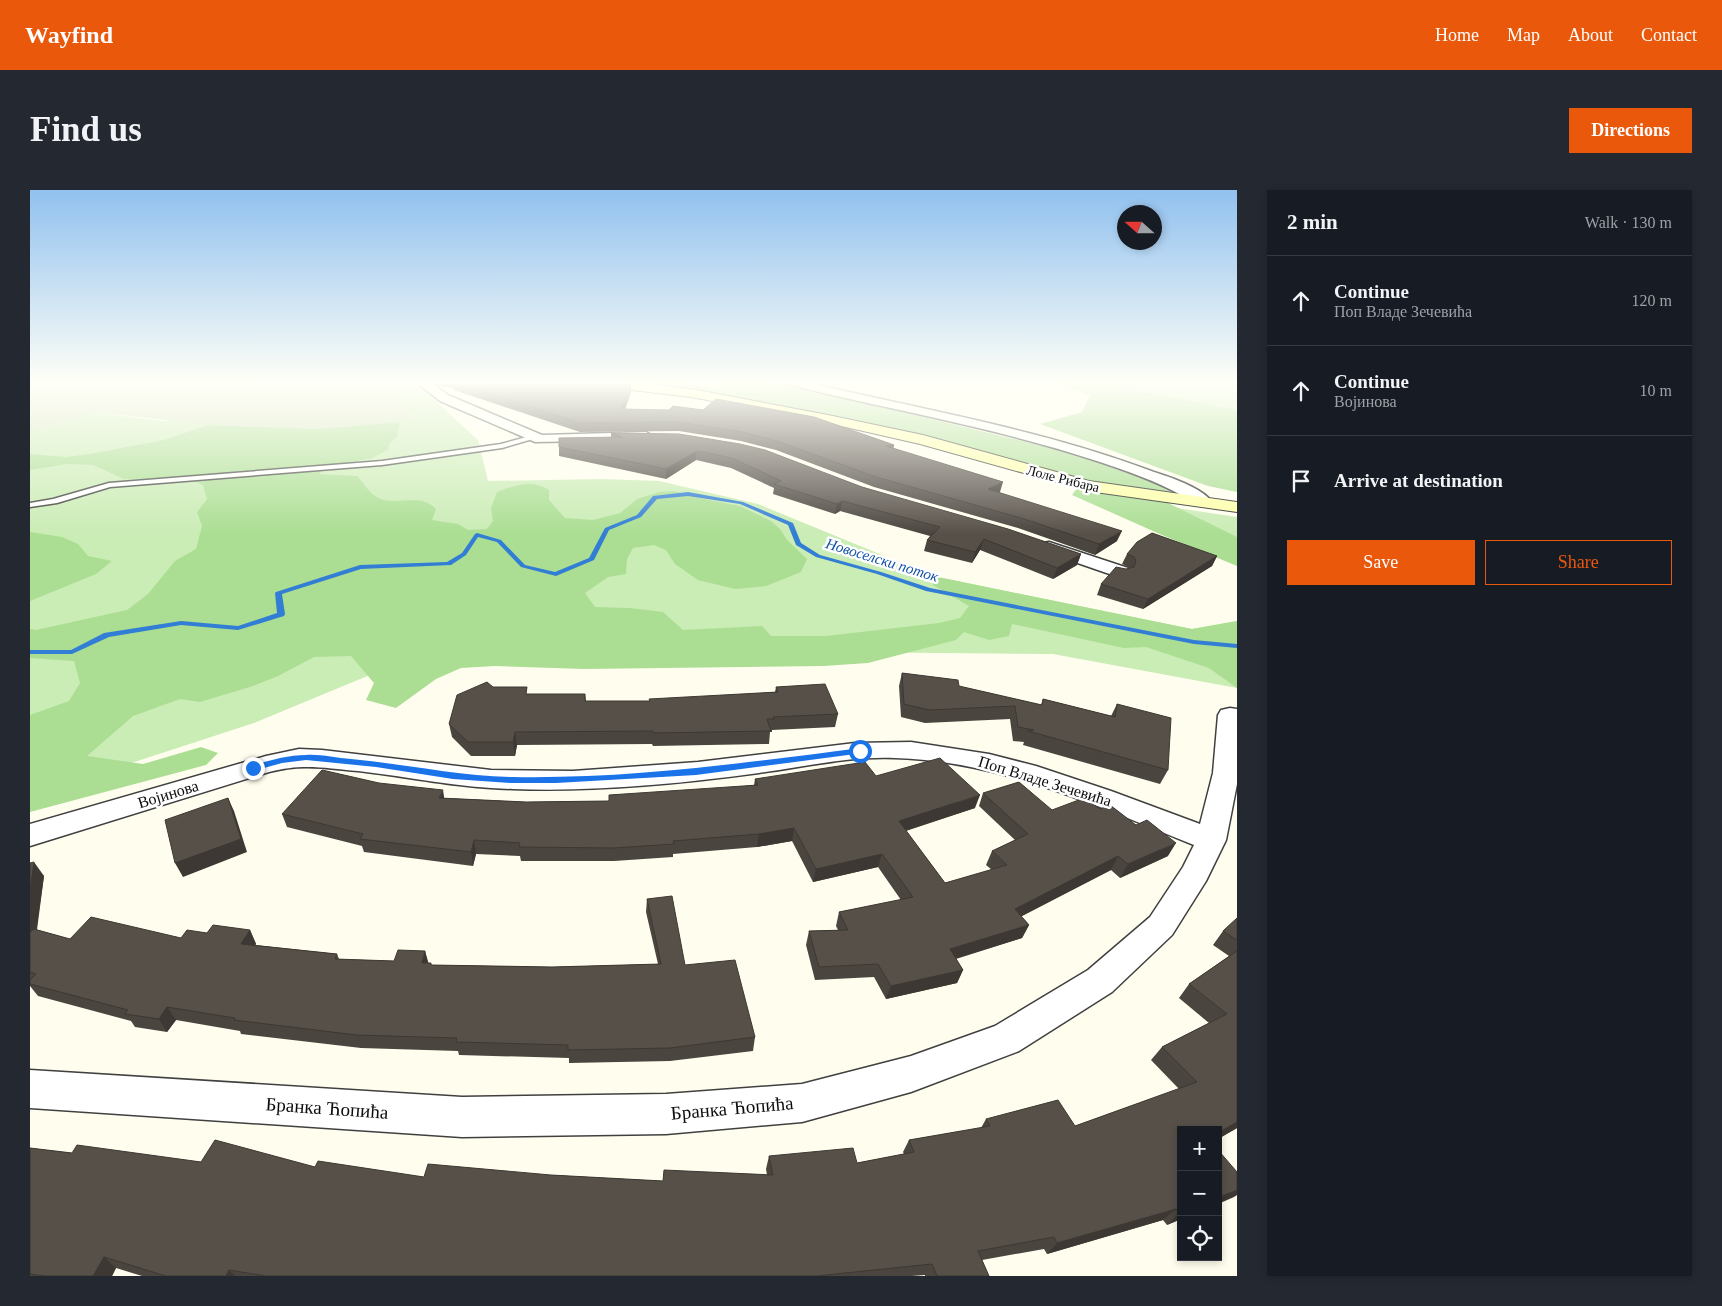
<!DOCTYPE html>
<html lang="en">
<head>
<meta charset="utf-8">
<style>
  :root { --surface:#171b24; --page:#242831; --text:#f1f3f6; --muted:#9ea1a6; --line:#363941; --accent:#ea580c }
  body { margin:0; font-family:Georgia,serif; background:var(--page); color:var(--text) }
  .controls { position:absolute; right:15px; bottom:15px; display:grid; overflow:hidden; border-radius:0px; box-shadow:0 2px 8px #0003 }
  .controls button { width:45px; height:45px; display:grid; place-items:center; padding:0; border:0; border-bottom:1px solid var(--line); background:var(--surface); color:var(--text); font:25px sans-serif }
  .compass { position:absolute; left:1087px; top:15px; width:45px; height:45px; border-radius:50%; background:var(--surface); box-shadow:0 2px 8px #0003; rotate:291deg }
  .stop { position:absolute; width:15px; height:15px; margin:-11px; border:4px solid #1a73e8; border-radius:50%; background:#fff }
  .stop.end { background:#1a73e8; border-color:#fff; box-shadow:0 1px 5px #0008 }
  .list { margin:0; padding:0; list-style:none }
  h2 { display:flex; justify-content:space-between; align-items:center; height:65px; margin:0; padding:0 20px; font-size:21px }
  h2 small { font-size:16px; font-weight:400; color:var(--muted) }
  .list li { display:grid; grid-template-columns:32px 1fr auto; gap:15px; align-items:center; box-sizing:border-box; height:90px; padding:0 20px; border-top:1px solid var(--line) }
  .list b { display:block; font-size:19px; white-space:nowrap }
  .list p { margin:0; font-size:16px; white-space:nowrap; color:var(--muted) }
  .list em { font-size:16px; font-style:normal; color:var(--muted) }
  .actions { display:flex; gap:10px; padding:15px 20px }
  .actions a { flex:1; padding:11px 0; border:1px solid var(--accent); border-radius:0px; text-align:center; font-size:18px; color:var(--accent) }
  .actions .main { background:var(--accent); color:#fff }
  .icon { flex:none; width:28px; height:28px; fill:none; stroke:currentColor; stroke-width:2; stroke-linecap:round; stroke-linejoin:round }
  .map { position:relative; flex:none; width:1207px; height:1086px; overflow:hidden; border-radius:0px }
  header { display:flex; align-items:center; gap:30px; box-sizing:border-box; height:70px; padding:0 25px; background:var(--accent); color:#fff }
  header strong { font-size:24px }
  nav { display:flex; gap:28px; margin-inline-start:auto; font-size:18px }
  .intro { display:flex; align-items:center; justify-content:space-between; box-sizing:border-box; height:120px; padding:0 30px }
  h1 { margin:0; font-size:35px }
  .button { padding:12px 22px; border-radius:0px; background:var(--accent); color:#fff; font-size:18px; font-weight:700 }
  main { display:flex; gap:30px; padding:0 30px }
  aside { flex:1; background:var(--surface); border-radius:0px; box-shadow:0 2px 8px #0003 }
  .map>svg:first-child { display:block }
  .green { fill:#caecb5 }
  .forest { fill:#abde93 }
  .cemetery { fill:#d1e2be }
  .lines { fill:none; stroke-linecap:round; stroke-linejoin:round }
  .stream { fill:#327ed5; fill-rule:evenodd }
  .lane-casing { stroke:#404040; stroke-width:3 }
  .street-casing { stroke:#404040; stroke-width:3 }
  .secondary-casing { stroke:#2f2f2f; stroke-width:2 }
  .lane { fill:#fff; fill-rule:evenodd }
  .street { fill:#fff; fill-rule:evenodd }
  .secondary { fill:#fdffa9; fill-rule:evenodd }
  .wall { fill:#4b453f }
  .shaded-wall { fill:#3d3833 }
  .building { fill:#575049; stroke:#3d3833 }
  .route { fill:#1a73e8 }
  .labels { text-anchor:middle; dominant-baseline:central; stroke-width:5; stroke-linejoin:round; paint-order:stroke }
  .far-street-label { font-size:14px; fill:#0d0d0d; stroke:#fff }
  .far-water-label { font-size:15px; font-style:italic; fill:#0f50a7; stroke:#fff }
  .street-label { font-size:16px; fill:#0d0d0d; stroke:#fff }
  .near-street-label { font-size:19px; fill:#0d0d0d; stroke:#fff }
</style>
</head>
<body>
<header>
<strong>Wayfind</strong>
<nav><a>Home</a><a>Map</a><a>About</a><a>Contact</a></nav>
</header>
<div class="intro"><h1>Find us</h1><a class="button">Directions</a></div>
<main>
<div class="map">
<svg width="1207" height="1086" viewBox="0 0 1207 1086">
  <rect width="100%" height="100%" fill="#fffeee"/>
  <g class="green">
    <polygon points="381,192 385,192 448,250 458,291 571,289 629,291 728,314 903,386 1162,439 1207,431 1207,498 1023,464 405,458 224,533 37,594 0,602 0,244 64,222 132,231 379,227 370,196"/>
    <polygon points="1046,192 1207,192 1207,220 1098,200"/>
    <polygon points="1147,318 1207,327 1207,359"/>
  </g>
  <g class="forest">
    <polygon points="599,192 642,192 690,199 694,198 686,192 748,192 1038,262 1134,296 1145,302 1060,292 897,247 801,225 665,200"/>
    <path d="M1021,192C1083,192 1146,209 1207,220V302L1178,296L1010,234L1052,222L1060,205Z"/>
    <path d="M370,232L367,247L360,253L358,260L342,268L296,277L289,284L328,286C334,295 343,308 354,310C371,314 392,304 406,319L402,330L428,334L438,340L457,339L463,331L461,318L467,302C485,295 502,289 519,300V310L535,328L563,330L590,323L607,309L629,302L644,301L664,307L710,316L741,331L750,339L757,350L777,369L771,382L736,396L705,399L668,390L645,374L636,360L624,355L603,358L597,369L596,384L578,387L555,403L565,417L599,418L633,422L653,440L732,436L741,446H796L909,433L930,428L939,416L903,395V386L1162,439L1207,431V498L1179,478L1116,457L1094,458L982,434L979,446L959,450L934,442L926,450L838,473L794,476L554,479L465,476L431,478L406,489L366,518L336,510L344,493L321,466L284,467L248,486L223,496L170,512L150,509L103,526L57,566L113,574L171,557L188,563L176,575L0,622V525L39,511L50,493L44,471L0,468V439L6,440L97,420L118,404L145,371L166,359L172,336L167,322L177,309L173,295L157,288L94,289L63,275L37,274L0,280V264L35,267L60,264L134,250L178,235L288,239Z"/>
    <polygon points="1047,298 1134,311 1207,347 1207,376 1132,345 1042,305"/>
    <polygon points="0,342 32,347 48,354 58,366 82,371 66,384 0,411"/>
  </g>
  <polygon class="cemetery" points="0,192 325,192 370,196 379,227 370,232 288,239 178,235 64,222 0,244"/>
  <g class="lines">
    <polygon class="stream" points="658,302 713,312 763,333 771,353 790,365 851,382 900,398 1164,450 1207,454 1207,458 1164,454 896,401 847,384 786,367 766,355 758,335 710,314 658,306 627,309 611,327 579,340 564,370 526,386 491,377 467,352 448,347 436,365 421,375 331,379 252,404 255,424 254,426 208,440 151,435 79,447 42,464 0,464 0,460 41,460 74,443 151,431 208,436 247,423 245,403 246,402 330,375 417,372 432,363 445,344 447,343 471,350 495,375 525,382 559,368 575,338 607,325 623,306"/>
    <g class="lane-casing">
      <polygon id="lane" points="504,245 506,246 506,248 472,258 352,275 80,297 27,313 0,317 0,313 23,309 79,293 352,271 471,254"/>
    </g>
    <g class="street-casing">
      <g id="street">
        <polygon points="386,192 400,192 418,205 512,245 616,242 623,246 616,250 505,252 410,211"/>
        <path d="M754,192H776C893,220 1011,239 1124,282C1140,287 1172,298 1181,311L1179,314C1168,317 1161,310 1151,305C1126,291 1097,281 1070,272C968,238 861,220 756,194Z"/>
        <polygon points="1019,352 1098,378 1100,382 1098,386 1091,388 1013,361 1010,357 1013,353"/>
        <path d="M1200,518L1207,519V594L1196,650L1176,691L1142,745L1082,802L989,861L881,902L772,932L636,944L432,947L0,918V880L432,907L636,904L772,894L881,866L965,836L1058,780L1120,727L1153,677L1164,655C1068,616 970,571 865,568C819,566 774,577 729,583C648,594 565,602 483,599C431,598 380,587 328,581C295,578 272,573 239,582L0,656V634L236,566L269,559L292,560L461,580L543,581L668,572L825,553L881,552L959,564L1006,576L1081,601L1170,634L1183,583L1188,525L1191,520Z"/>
      </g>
    </g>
    <g class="secondary-casing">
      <polygon id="secondary" points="502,192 603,192 661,199 798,225 893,245 1059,291 1207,312 1207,322 1058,301 890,254 798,233 661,207 594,199 508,196"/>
    </g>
    <use href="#lane" class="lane"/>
    <use href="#street" class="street"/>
    <use href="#secondary" class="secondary"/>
  </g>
  <g class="wall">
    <polygon points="402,192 568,192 601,202 595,219 864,255 863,259 970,302 968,302 1087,351 1065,365 988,338 844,297 746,260 711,251 649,241 550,242 424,200 424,198 409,196"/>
    <polygon points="581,243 649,244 832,297 1051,364 1047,375 1023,389 950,360 942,373 894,361 897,350 900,346 810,321 805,324 743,304 744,298 701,278 666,270 636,289 529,266 529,257 581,247"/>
    <polygon points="1097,364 1187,366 1182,376 1113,419 1067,405 1071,394 1096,379 1100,378 1092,374"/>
    <polygon points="872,483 1011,515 1013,509 1081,526 1087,514 1138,580 1130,594 993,555 994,552 983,551 980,529 895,533 871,527 869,496"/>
    <polygon points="463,497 498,504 555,504 556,511 619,511 745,502 746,497 808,524 805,537 742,540 742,542 740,542 739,554 623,556 622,554 487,555 485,566 441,566 422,547 419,534"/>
    <polygon points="846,586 945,618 876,641 915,693 962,680 956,675 962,661 985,650 949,616 953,603 1022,620 1070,619 1138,666 1090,688 1081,680 991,726 999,735 992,748 926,769 933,780 927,793 856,809 844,787 785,790 776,755 779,741 808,740 806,736 809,722 871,710 848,677 783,692 762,651 727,657 643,664 643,667 584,671 491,671 490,666 446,664 443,676 334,662 332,656 257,637 252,624 414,608 496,612 579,611 724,595 725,589"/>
    <polygon points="0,673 14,686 7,740 40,749 151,748 177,743 220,740 226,754 225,755 307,764 309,769 364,771 395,761 398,773 402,775 522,777 628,774 616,722 617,709 655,775 725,847 723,861 640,871 539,873 539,868 429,865 428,861 331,858 211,844 210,841 146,830 137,842 105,837 101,831 8,806 0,796"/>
    <polygon points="1207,728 1207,938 1188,949 1188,940 1151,940 1151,1029 1137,1035 1133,1030 1017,1064 1014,1059 952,1070 959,1086 895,1086 895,1085 882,1086 112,1086 86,1078 82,1086 0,1086 0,958 42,963 171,972 285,977 394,987 521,985 633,991 737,985 736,979 739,966 827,973 874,964 873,962 879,950 951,938 956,929 1045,936 1149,899 1121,870 1132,857 1179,833 1149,808 1159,794 1199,766 1183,755 1193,741"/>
  </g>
  <g class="shaded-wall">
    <polygon points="601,194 601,202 592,228 592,219"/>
    <polygon points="864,255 862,264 856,256"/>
    <polygon points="667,261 666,270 636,289 636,279"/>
    <polygon points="973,292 970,302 955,309 958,299"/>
    <polygon points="812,311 810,321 805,324 807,314"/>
    <polygon points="1092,341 1087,351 1065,365 1069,354"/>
    <polygon points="954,349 950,360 942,373 945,362"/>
    <polygon points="1051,364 1047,375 1023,389 1027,378"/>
    <polygon points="1187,366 1182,376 1113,419 1118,409"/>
    <polygon points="485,542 487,555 485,566 483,552"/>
    <polygon points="413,600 415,613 409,608"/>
    <polygon points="950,605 945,618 865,644 869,631"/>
    <polygon points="198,608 204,621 217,662 153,687 145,673"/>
    <polygon points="764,638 762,651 727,657 729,644"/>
    <polygon points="444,650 446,664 443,676 441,662"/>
    <polygon points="1146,653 1138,666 1090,688 1098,674"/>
    <polygon points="852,664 848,677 783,692 786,679"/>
    <polygon points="1088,666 1081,680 979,733 985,719"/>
    <polygon points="4,672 14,686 5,749 0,750 0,700"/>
    <polygon points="999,735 992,748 914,772 920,759"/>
    <polygon points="220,740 226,754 218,767 211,754"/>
    <polygon points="395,761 399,775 392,773"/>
    <polygon points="933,780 927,793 856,809 861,796"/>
    <polygon points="137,817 146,830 137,842 129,829"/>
    <polygon points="1207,932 1207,938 1188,949 1188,943"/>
    <polygon points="1207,1000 1207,1005 1204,1007 1188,1014 1188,1007"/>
    <polygon points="1146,1019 1133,1030 1017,1064 1027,1053"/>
    <polygon points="1149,1023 1151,1023 1151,1029 1137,1035"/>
    <polygon points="74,1067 86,1078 82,1086 63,1086"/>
    <polygon points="199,1080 205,1086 196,1086"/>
  </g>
  <g class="building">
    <polygon points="424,192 568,192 601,194 592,219 639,220 643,216 673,220 686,209 784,227 864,255 856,256 973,292 958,299 1092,341 1069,354 991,328 846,287 747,251 712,242 649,232 550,233"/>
    <polygon points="581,243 649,244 710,254 735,260 832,297 978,339 1051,364 1027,378 954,349 945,362 897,350 910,337 812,311 807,314 744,294 751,291 702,268 667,261 636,279 529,257 529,248 592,247"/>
    <polygon points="1122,343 1187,366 1118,409 1071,394 1086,377 1096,379 1104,377 1106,371 1104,367 1097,364 1107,352"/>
    <polygon points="872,483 928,490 929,496 1012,515 1013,509 1085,527 1087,514 1141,528 1138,580 998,541 1004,540 988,537 985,516 899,520 874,514"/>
    <polygon points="457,492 463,497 497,497 496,504 555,504 555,511 620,511 619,509 748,502 746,497 795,494 808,524 743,527 744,529 737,529 741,541 623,543 623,541 485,542 483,552 438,552 419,534 427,505"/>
    <polygon points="910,568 950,605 869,631 915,693 977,675 962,661 998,644 953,603 989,592 1022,620 1054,608 1070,619 1080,615 1106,635 1117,630 1146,653 1098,674 1088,666 985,719 999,735 920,759 933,780 861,796 848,774 789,777 779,741 818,740 809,722 883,707 852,664 786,679 764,638 729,644 643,651 644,654 584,658 489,657 490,653 444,650 441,662 330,649 333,644 252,624 292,580 349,593 413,600 409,608 496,612 579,611 579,605 728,595 725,589 835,572 846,586"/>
    <polygon points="198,608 211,649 145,673 135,630"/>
    <polygon points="4,672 0,700 0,673"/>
    <polygon points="642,706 655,775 705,770 725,847 640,858 538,860 538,855 426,852 427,848 326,845 204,830 205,828 137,817 129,829 95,824 98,820 0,794 0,790 6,784 0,782 0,742 4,739 40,749 61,727 151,748 157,740 177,743 183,735 220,740 211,754 307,764 305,769 364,771 368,760 395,761 392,773 401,773 401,775 522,777 631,774 617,709"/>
    <polygon points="1207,728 1207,750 1193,741"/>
    <polygon points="1207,761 1207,932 1188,943 1188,940 1151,940 1151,1023 1149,1023 1146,1019 1027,1053 1024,1047 948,1061 959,1086 907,1086 902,1074 786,1086 236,1086 199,1080 196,1086 136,1086 74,1067 63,1086 15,1086 0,1084 0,958 42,963 47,955 171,972 185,950 285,977 288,971 394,987 398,974 521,985 633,991 634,980 743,985 739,966 823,958 827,973 884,962 879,950 960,936 956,929 1028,910 1045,936 1167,892 1132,857 1197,824 1159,794"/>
    <polygon points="1188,960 1207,982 1207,1000 1188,1007"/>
  </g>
  <linearGradient id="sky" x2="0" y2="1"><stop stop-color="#91c1ef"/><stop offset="0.56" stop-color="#fffff7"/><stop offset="1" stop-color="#fffff7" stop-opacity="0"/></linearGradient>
  <rect width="1207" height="344" fill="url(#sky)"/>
  <path class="route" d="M830,558L834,561L833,563L666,585L526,593H481L423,589L346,577L276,570L252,573L223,581L219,578L220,576C238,571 257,565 276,565C290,564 306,568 321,569C375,574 428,586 483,587C599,589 715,573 830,558Z"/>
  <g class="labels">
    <g class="far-street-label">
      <text transform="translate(1033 289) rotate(14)">Лоле Рибара</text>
    </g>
    <g class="far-water-label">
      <text transform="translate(852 370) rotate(17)">Новоселски поток</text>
    </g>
    <g class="street-label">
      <text transform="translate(1015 591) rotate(17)">Поп Владе Зечевића</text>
      <text transform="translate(138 604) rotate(-17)">Војинова</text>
    </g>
    <g class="near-street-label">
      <text transform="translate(297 918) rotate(4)">Бранка Ћопића</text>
      <text transform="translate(702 918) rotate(-5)">Бранка Ћопића</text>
    </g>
  </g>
</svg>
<div class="controls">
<button>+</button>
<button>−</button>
<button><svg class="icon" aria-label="locate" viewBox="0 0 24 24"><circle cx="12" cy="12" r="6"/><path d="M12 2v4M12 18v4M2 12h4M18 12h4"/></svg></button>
</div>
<svg class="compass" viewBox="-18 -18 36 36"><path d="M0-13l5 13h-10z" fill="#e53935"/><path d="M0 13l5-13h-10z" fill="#9ea1a6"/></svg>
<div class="stop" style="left:830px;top:561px"></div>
<div class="stop end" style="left:223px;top:578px"></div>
</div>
<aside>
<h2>2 min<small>Walk · 130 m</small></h2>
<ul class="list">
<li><svg class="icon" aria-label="ahead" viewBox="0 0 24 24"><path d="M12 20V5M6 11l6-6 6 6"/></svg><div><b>Continue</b><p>Поп Владе Зечевића</p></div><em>120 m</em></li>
<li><svg class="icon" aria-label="ahead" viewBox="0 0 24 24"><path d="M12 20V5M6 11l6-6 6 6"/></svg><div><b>Continue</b><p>Војинова</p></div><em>10 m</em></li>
<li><svg class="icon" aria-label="arrive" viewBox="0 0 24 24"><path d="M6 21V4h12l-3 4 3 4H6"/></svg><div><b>Arrive at destination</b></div></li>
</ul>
<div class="actions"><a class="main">Save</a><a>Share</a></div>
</aside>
</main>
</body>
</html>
